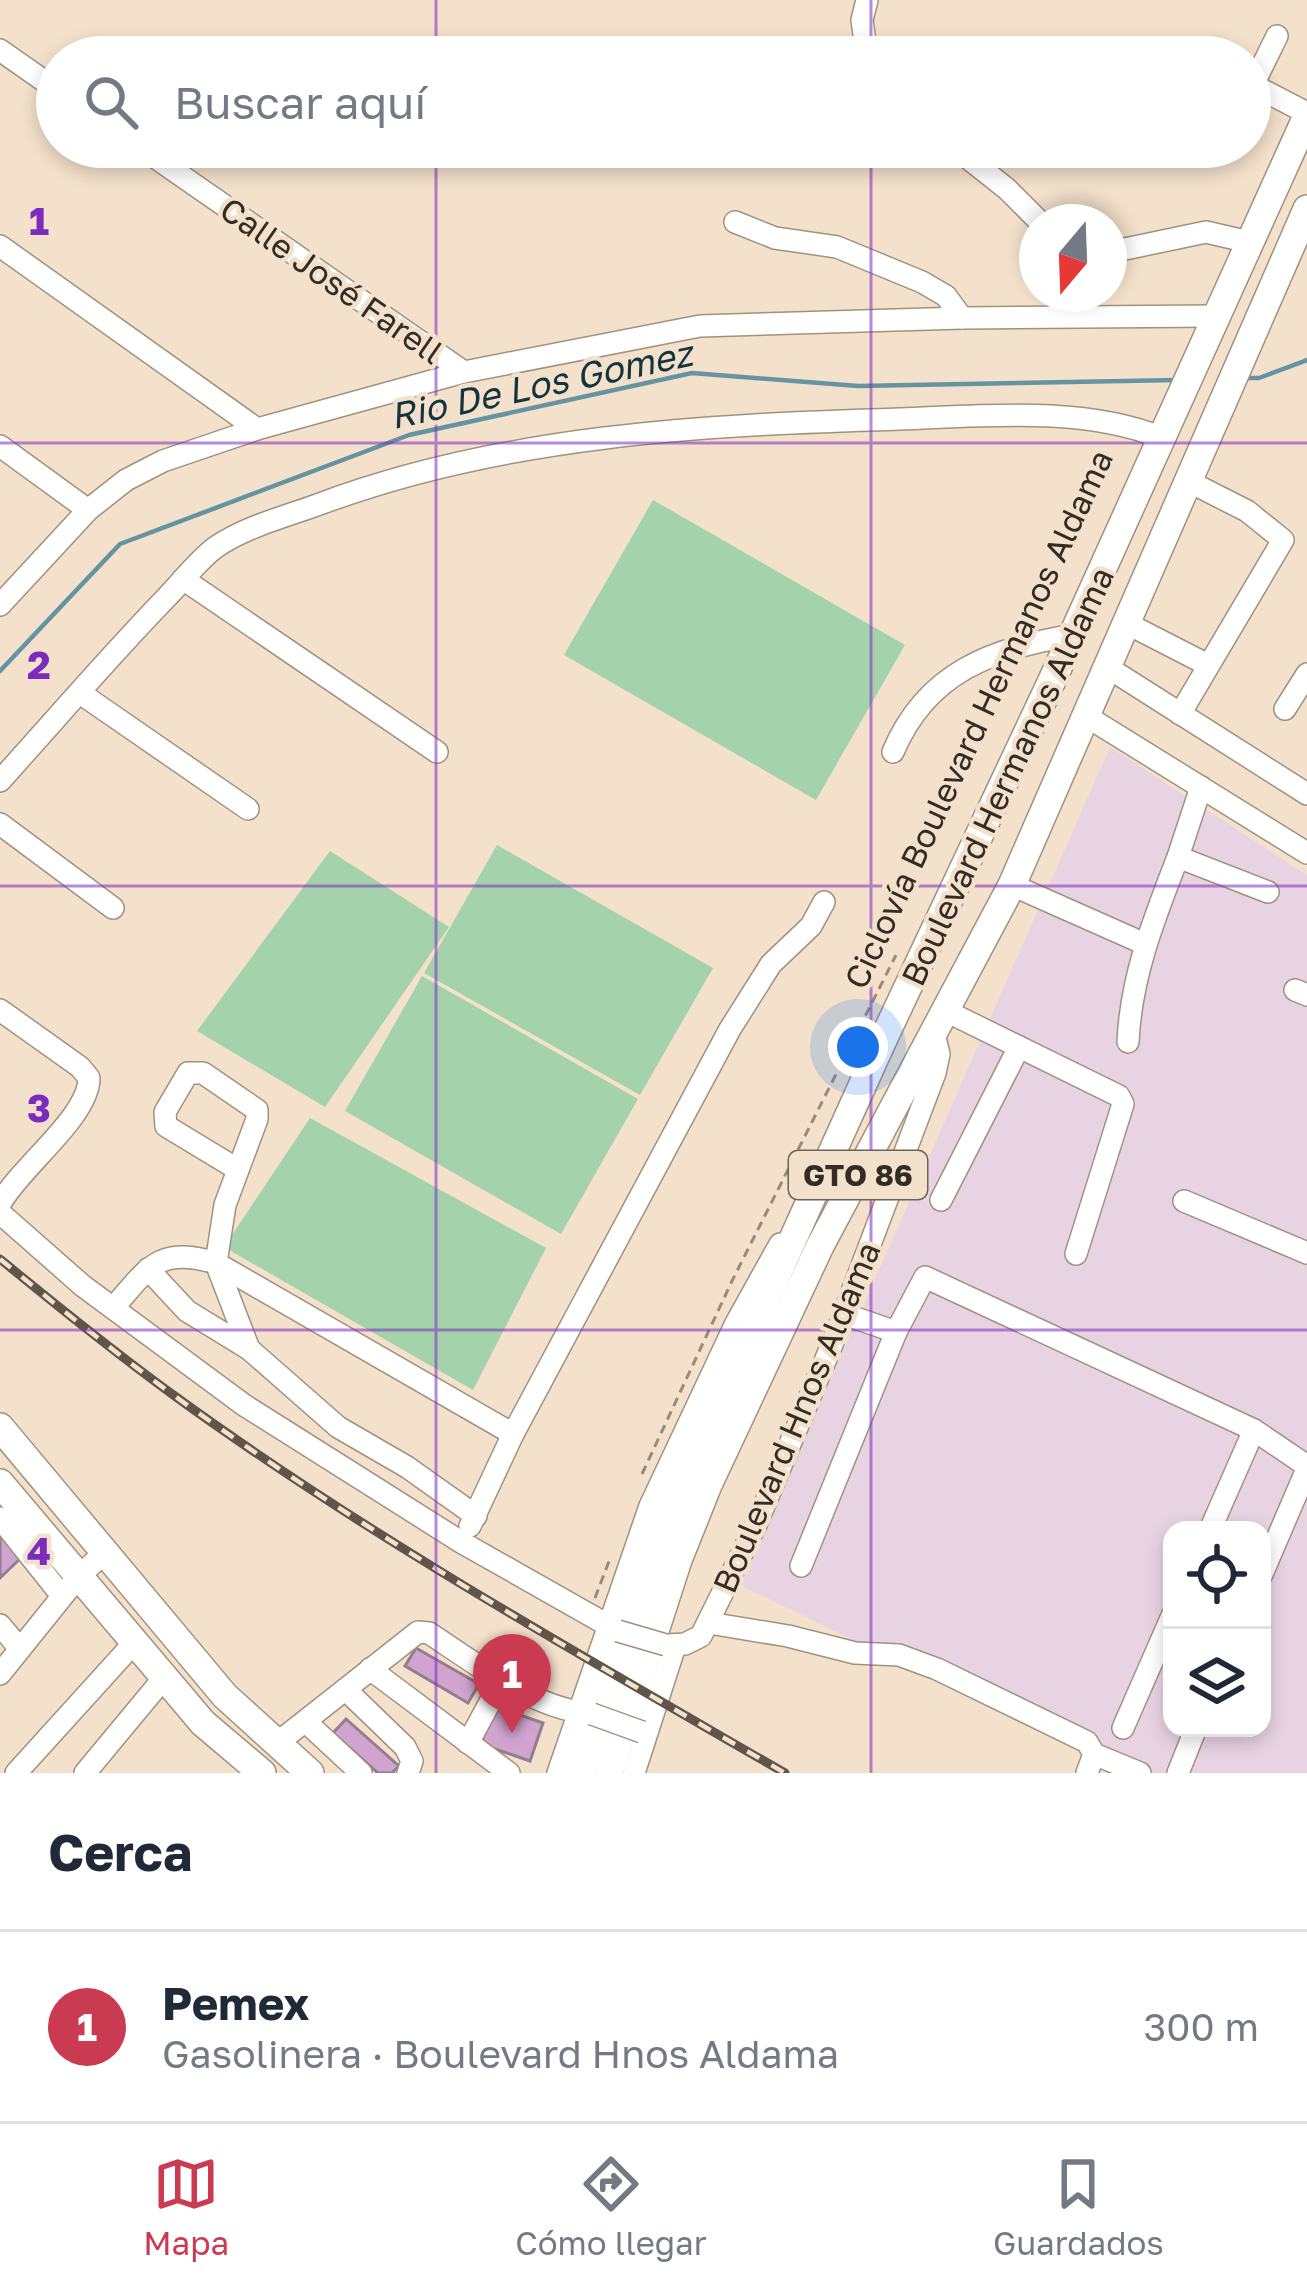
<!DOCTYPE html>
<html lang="es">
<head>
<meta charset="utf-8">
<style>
  :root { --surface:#fff; --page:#f2f2f3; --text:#1f2937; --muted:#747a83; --line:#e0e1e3; --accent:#ca3a51 }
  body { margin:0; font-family:"Golos Text",sans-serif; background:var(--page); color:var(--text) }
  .controls { position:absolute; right:36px; bottom:36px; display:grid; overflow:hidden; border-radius:24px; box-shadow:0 6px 18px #0003 }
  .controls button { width:108px; height:108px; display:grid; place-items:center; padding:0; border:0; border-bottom:3px solid var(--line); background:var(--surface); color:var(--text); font:60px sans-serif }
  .compass { position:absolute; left:1019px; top:204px; width:108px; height:108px; border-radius:50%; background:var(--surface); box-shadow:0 6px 18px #0003; rotate:199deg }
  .you { position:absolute; left:858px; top:1047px; width:42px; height:42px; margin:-30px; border:9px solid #fff; border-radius:50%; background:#1a73e8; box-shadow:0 0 0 18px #1a73e833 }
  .badge { display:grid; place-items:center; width:78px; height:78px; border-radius:50%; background:var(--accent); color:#fff; font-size:39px; font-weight:700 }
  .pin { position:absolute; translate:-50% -99px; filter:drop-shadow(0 3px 6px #0008) }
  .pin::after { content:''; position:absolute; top:63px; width:42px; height:36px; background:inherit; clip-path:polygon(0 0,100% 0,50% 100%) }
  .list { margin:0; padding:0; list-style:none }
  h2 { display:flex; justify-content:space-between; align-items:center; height:156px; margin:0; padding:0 48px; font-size:51px }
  h2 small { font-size:39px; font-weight:400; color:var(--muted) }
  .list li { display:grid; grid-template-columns:78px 1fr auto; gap:36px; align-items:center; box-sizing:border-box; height:192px; padding:0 48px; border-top:3px solid var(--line) }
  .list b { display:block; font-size:45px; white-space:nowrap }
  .list p { margin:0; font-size:39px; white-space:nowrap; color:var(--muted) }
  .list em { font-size:39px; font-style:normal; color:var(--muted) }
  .icon { flex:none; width:66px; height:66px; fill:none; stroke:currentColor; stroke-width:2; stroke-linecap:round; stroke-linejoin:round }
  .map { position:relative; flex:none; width:1307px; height:1773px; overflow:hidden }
  .search { position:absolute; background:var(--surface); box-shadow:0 6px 18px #0003; left:36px; right:36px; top:36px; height:132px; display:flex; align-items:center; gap:30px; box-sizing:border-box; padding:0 42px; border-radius:66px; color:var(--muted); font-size:45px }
  .sheet { height:348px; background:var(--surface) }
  nav { display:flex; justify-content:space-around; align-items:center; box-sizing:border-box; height:168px; border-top:3px solid var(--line); background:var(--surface); font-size:33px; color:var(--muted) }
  nav a { display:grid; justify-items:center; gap:6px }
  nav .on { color:var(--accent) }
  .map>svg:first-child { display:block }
  .industrial { fill:#e8d3e2; fill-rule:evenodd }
  .green { fill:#a4d3ab }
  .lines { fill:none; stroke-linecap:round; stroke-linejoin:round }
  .stream { stroke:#6494a2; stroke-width:4.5 }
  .building { fill:#d1a3cf; stroke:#917e90; stroke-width:3 }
  .minor-casing { stroke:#a2917d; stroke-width:24 }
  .major-casing { stroke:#a2917d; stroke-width:30 }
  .path { stroke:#998b7c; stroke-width:3; stroke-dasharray:9 6; stroke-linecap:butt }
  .minor { stroke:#fff; stroke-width:21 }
  .major { stroke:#fff; stroke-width:27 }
  .rail-casing { stroke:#5f554a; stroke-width:9 }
  .rail { stroke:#f4e1cb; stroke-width:4.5; stroke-dasharray:14; stroke-linecap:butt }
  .minor-bridge-casing { stroke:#a2917d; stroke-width:24; stroke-linecap:butt }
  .minor-bridge { stroke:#fff; stroke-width:21 }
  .grid { fill:none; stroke:#7b2cbf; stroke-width:3; stroke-opacity:0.55 }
  .labels { text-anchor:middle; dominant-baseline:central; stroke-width:9; stroke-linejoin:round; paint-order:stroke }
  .shield { fill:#f4e1cb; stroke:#6d6256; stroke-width:3 }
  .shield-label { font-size:30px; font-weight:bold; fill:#332c24 }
  .street-label { font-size:33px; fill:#332c24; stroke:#f4e1cb }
  .water-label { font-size:36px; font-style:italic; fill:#11343e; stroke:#f4e1cb }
  .grid-label { font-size:39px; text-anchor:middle; font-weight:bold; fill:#7b2cbf; stroke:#f4e1cb; stroke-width:9; stroke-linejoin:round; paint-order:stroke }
</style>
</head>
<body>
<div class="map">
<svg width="1307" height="1773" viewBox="0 0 1307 1773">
  <rect width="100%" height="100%" fill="#f4e1cb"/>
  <path class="industrial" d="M1110,747L1307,875V1773H1126L740,1585ZM1172,1530H1262V1728H1172Z"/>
  <g class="green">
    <polygon points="653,500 905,645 816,800 564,655"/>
    <polygon points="497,845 713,968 640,1095 424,973"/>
    <polygon points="330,851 449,927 325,1107 197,1031"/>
    <polygon points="422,976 638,1099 561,1234 345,1111"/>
    <polygon points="310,1118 546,1248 473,1390 224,1247"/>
  </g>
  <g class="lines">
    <g class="stream">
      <polyline points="1244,378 1259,378 1307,360"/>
      <polyline points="0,671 120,544 409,435 692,373 858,386 1178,380"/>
    </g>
  </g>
  <g class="building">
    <polygon points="0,1522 26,1553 0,1578"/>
    <polygon points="416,1648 479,1684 468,1703 405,1666"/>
    <polygon points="494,1706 543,1723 530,1761 481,1744"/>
    <polygon points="346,1719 399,1766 392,1773 378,1773 333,1733"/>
  </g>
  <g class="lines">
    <g class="minor-casing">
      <g id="minor">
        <polyline points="867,0 862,20 867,57"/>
        <polyline points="0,50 57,90"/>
        <polyline points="1253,85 1307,113"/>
        <polyline points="1250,91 1277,36"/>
        <polyline points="140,147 464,372"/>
        <polyline points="954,147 1007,189 1040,222"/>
        <polyline points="735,222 775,238 837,247 922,282 946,296 962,318"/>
        <polyline points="0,246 257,429"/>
        <polyline points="1109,248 1125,249 1206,232 1249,242"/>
        <polyline points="0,446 88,510"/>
        <polyline points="183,579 437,752"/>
        <polyline points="0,605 88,510 126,480 163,461 257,429 464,372 700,326 962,318 1215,316"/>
        <polyline points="1126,623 1208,665"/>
        <polyline points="1107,667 1307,794"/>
        <polyline points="80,693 248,809"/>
        <polyline points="1285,709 1307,674"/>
        <polyline points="1180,714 1283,540 1247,511 1188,481"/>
        <polyline points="1086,716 1307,853"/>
        <path d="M893,752C927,671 993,649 1073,635"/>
        <path d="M0,781C55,720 108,658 165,599C182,582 197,561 216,547C245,527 284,517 317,505C503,435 704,425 900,419C984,416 1084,406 1162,438"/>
        <polyline points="0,824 113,908"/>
        <polyline points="1178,857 1201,787"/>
        <polyline points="1012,885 1145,944"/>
        <polyline points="1295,990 1307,995"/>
        <path d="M0,1010L80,1067L89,1078C89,1117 20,1167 0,1204"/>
        <polyline points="946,1011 1119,1096 1123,1104 1076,1254"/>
        <path d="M1128,1042C1131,976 1154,919 1178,857L1268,892"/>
        <polyline points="237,1169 166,1126 165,1112 188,1073 203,1073 257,1110 257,1119 225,1205 216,1263 249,1349 338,1427 407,1467 476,1516"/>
        <polyline points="941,1200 1019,1047"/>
        <polyline points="1184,1201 1307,1253"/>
        <polyline points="0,1213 83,1286 244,1405 461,1542 618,1631"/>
        <polyline points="148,1269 187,1311 249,1349"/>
        <path d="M114,1307C149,1267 159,1246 216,1263L513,1434L470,1526"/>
        <polyline points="844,1314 896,1332"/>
        <polyline points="1254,1430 1307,1466"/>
        <polyline points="513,1434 730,1029 771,964 811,926 824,902"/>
        <polyline points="0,1518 62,1596"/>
        <polyline points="801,1566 896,1332 925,1277 1254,1430 1210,1530"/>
        <polyline points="1262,1574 1307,1469"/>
        <polyline points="709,1623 788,1636 855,1653 899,1655 937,1669 1087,1742 1094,1754 1087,1773"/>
        <polyline points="0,1625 20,1649"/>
        <polyline points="666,1645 685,1644 701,1636 755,1527 833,1342 935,1073 939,1054 934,1034"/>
        <polyline points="370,1669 509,1773"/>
        <polyline points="0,1674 78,1577 103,1554"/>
        <polyline points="347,1691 405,1747 412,1761 408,1773"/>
        <polyline points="306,1722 361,1773"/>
        <polyline points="1123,1728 1172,1616"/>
        <polyline points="468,1743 502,1680"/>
        <path d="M276,1744L418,1632L429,1633C473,1662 535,1709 588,1713"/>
        <polyline points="1094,1754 1140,1773"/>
        <polyline points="16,1773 133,1644"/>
        <polyline points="85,1773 163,1679"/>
        <polyline points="558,1773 650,1506 736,1323 780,1244"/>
        <polyline points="634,1773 675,1646"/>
        <polyline points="1178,1773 1196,1728"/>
      </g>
    </g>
    <g class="major-casing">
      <g id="major">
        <polyline points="0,1427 225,1696 310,1773"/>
        <polyline points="0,1483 203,1723 262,1773"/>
        <polyline points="581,1773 675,1500 882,1042 1055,674 1307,116"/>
        <polyline points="609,1773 678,1560 708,1485 820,1246 1012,885 1307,209"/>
      </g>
    </g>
    <g class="path">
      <polyline points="642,1474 732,1281 896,955"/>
      <polyline points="595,1598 611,1556"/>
    </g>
    <use href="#minor" class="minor"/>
    <use href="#major" class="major"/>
    <g class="rail-casing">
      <path id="rail" d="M0,1259C56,1305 113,1351 172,1394C366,1535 577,1653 785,1773"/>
    </g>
    <use href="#rail" class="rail"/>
    <g class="minor-bridge-casing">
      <g id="minor-bridge">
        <polyline points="618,1631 666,1645"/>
        <polyline points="592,1714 642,1732"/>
      </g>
    </g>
    <use href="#minor-bridge" class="minor-bridge"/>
  </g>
  <path class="grid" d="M436,0V57M871,0V57M436,147V1773M871,147V1773M0,443H1307M0,886H1307M0,1330H1307"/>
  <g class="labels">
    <rect class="shield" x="789" y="1151" width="138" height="48" rx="9"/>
    <g class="shield-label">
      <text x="858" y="1175">GTO 86</text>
    </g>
    <g class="street-label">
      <text transform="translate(332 280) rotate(35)">Calle José Farell</text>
      <text transform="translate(978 719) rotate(-65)">Ciclovía Boulevard Hermanos Aldama</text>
      <text transform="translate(1007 776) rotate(-65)">Boulevard Hermanos Aldama</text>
      <text transform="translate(796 1417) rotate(-67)">Boulevard Hnos Aldama</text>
    </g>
    <g class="water-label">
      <text transform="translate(541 384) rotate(-12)">Rio De Los Gomez</text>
    </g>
  </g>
  <g class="grid-label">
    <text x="39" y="235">1</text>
    <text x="39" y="679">2</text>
    <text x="39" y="1122">3</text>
    <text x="39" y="1565">4</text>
  </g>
</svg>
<div class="controls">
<button><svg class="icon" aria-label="locate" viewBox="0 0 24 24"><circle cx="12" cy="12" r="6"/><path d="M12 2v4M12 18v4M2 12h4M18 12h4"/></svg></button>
<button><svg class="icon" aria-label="layers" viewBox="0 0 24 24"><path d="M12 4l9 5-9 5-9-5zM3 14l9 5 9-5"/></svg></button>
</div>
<svg class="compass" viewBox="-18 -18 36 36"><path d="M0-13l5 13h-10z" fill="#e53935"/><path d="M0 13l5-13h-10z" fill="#747a83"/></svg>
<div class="you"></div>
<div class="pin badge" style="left:512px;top:1733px">1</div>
<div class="search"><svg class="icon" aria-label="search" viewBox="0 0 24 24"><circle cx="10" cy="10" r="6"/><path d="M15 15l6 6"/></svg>Buscar aquí</div>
</div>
<section class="sheet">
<h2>Cerca<small></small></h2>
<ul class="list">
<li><span class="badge">1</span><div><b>Pemex</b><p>Gasolinera · Boulevard Hnos Aldama</p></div><em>300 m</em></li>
</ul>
</section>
<nav>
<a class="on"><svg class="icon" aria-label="map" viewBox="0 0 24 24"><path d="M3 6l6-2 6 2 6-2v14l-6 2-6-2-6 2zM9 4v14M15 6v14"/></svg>Mapa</a>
<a><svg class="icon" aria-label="directions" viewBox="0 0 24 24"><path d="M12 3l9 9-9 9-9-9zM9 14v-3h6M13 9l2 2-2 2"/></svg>Cómo llegar</a>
<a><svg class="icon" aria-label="saved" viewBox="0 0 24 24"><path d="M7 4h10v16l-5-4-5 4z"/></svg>Guardados</a>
</nav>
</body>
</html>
